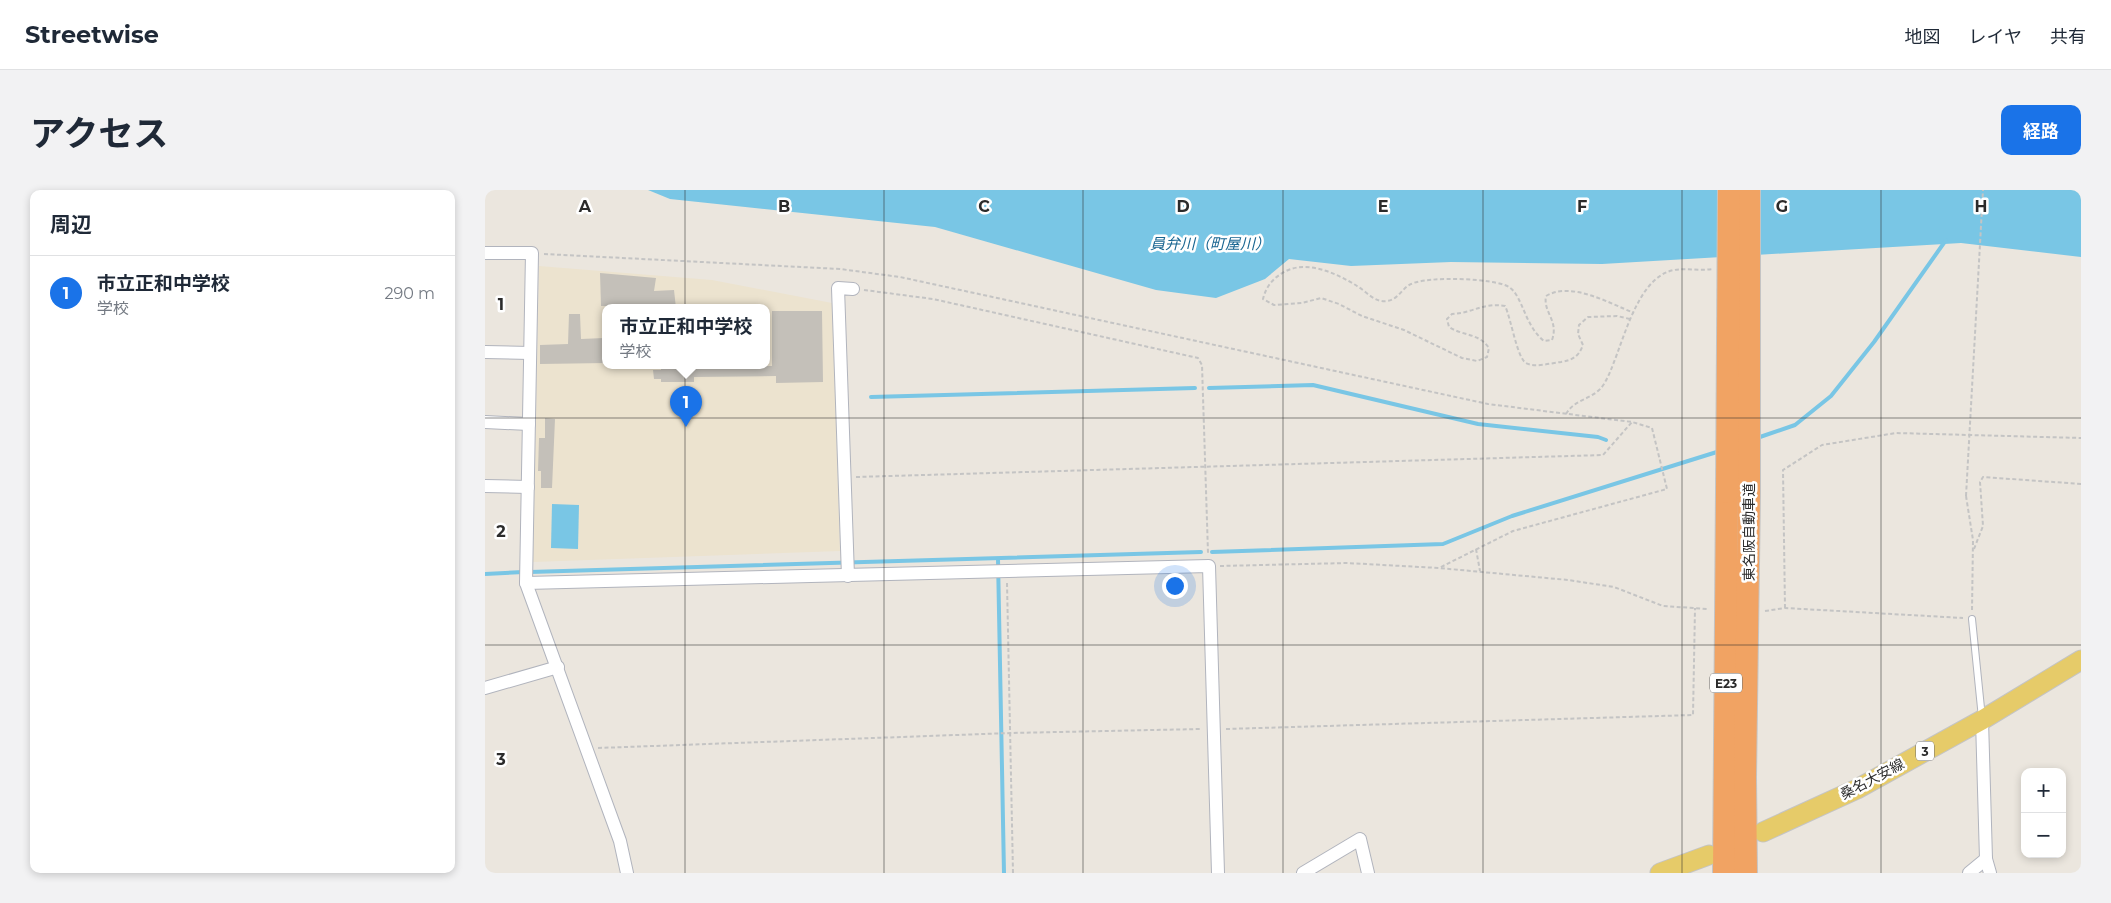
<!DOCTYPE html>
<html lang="ja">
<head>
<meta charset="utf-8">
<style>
  :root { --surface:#fff; --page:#f2f2f3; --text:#1f2937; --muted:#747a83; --line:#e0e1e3; --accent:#1a73e8 }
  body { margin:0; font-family:Montserrat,"Noto Sans JP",sans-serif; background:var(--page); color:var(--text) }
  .controls { position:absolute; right:15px; bottom:15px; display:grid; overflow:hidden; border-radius:10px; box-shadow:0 2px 8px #0003 }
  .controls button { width:45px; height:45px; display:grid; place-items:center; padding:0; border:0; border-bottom:1px solid var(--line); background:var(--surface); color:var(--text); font:25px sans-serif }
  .you { position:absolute; left:689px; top:395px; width:18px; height:18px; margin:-12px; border:4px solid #fff; border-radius:50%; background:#1a73e8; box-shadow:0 0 0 8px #1a73e833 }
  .badge { display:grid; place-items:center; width:32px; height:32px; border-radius:50%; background:var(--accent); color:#fff; font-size:16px; font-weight:700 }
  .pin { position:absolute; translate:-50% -41px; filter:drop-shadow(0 1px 2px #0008) }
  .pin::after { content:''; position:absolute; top:26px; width:18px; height:15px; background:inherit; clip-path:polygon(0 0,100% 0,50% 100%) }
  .popup { position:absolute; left:117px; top:114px; width:168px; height:65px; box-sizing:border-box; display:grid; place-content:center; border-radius:10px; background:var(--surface); filter:drop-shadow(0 1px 4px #0005); font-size:16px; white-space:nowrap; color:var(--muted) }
  .popup b { font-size:19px; color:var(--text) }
  .popup::after { content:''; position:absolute; left:50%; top:100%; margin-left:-10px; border:10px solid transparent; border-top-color:var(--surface) }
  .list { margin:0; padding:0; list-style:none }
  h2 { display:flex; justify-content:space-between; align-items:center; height:65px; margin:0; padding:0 20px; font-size:21px }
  h2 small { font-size:16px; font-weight:400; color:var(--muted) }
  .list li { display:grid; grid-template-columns:32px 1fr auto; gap:15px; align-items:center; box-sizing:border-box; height:75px; padding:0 20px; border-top:1px solid var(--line) }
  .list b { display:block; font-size:19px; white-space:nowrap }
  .list p { margin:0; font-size:16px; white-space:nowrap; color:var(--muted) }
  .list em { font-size:16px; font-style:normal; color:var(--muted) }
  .map { position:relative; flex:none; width:1596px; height:683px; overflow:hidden; border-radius:10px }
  header { display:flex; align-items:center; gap:30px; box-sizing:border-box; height:70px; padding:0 25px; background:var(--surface); border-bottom:1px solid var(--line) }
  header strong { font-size:24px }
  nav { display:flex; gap:28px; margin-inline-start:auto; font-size:18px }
  .intro { display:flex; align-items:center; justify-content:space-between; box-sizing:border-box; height:120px; padding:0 30px }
  h1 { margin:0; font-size:35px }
  .button { padding:12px 22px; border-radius:10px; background:var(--accent); color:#fff; font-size:18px; font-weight:700 }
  main { display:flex; gap:30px; padding:0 30px }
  aside { flex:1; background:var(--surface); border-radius:10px; box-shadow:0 2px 8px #0003 }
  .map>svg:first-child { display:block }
  .education { fill:#ece3cf; fill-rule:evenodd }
  .water { fill:#79c6e5 }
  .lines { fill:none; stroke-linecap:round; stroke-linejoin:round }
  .stream { stroke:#79c6e5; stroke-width:4 }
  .building { fill:#c4c0b9 }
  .lane-casing { stroke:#b1b4bd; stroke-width:8 }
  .street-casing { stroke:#b1b4bd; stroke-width:14 }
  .primary-casing { stroke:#c4c4c4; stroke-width:21 }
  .highway-casing { stroke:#c4c4c4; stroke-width:24 }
  .path { stroke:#c4c4c4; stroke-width:2; stroke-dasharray:4 2.5; stroke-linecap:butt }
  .lane { stroke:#fff; stroke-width:6 }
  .street { stroke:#fff; stroke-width:12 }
  .primary { stroke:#e6cb69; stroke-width:19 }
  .highway { stroke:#f1a363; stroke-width:22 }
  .highway-bridge-casing { stroke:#c4c4c4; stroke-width:24; stroke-linecap:butt }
  .path-bridge { stroke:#c4c4c4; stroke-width:2; stroke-dasharray:4 2.5; stroke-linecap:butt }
  .highway-bridge { stroke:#f1a363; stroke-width:22 }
  .grid { fill:none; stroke:#2b2b2b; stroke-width:1; stroke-opacity:0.55 }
  .labels { text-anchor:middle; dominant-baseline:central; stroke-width:5; stroke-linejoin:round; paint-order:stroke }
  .shield { fill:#fff; stroke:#6b6b6b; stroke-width:1 }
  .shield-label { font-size:12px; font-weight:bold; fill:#2b2b2b }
  .street-label { font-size:14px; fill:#2b2b2b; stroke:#fff }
  .water-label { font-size:15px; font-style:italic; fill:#186591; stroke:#fff }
  .grid-label { font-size:16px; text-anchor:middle; font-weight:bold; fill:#2b2b2b; stroke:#fff; stroke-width:5; stroke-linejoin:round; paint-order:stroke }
</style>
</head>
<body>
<header>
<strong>Streetwise</strong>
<nav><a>地図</a><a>レイヤ</a><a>共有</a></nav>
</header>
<div class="intro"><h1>アクセス</h1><a class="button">経路</a></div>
<main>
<aside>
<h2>周辺<small></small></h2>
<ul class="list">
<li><span class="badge">1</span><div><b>市立正和中学校</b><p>学校</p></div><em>290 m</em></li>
</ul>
</aside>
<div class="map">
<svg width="1596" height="683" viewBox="0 0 1596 683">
  <rect width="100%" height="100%" fill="#ebe6de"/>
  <path class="education" d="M54,76L227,90L347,113L355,361L48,372ZM121,118H281V176H121Z"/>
  <g class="water">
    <polygon points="163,0 1596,0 1596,67 1476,53 1117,74 966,72 866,76 804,69 780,89 731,108 671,100 450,37 185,9"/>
    <polygon points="67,314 94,315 93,359 66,358"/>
  </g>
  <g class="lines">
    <g class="stream">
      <polyline points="724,198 828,195 993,234 1113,247 1121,250"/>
      <polyline points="386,207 710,198"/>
      <polyline points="1272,248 1310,235 1346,206 1389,152 1461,50"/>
      <polyline points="727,362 958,354 1027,326 1235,261"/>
      <polyline points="513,369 519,683"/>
      <polyline points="45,382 716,362"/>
      <polyline points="0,384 38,382"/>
    </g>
  </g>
  <g class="building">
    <polygon points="115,83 171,88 169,101 189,100 191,118 123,118 123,116 116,116"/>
    <polygon points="287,121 337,121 338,192 291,193 291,186 209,187 209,192 176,192 176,189 169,189 168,180 176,180 176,176 287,176"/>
    <polygon points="84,124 95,124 96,149 119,148 121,173 55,174 55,155 83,154"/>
    <polygon points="60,228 70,229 67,298 56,298 56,281 53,281 54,248 60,248"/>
  </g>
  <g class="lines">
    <g class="lane-casing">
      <polyline id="lane" points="1487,429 1497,528"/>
    </g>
    <g class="street-casing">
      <g id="street">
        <polyline points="0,63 47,63 41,393 135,651 142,683"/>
        <polyline points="0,162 45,163"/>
        <polyline points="0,232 44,234"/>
        <polyline points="0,296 43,297"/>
        <polyline points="363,386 353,98 368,99"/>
        <polyline points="41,393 724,376 733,683"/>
        <polyline points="0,498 73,477"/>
        <polyline points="1497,530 1501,669 1505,683"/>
        <polyline points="818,683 875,649 883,683"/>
        <polyline points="1484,683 1501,669"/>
      </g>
    </g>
    <g class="primary-casing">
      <g id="primary">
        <polyline points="1278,642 1372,599 1497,530 1596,470"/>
        <polyline points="1175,683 1224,665"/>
      </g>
    </g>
    <g class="highway-casing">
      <g id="highway">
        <polyline points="1239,683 1242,302"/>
        <polyline points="1261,683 1260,587 1264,303"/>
      </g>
    </g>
    <g class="path">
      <polyline points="59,64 355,79 415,87 1003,214 1147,232 1167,238 1182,299 1028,341 954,378"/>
      <polyline points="379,100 448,109 713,168 717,175 723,363"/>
      <path d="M1145,129L1132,126L1103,127L1094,135L1093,144L1098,155C1094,166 1088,170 1076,172C1066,173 1050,178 1041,173C1032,168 1026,128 1020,116C999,112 988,123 967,124L962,129L964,137C978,146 994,143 1004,158L1002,167L992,171L977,168L919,140L877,126L854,114L836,108L817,113L789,115L778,109C781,96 789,87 801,81C823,70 853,84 872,96C882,102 890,113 902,111C913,110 917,98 926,94C942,86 1010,88 1024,97C1038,106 1039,135 1059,151L1067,150C1074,130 1058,123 1061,106C1086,91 1124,113 1149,123"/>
      <path d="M1081,224C1090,208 1109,210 1119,194C1137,164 1148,88 1189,80C1202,78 1215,81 1228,79"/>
      <polyline points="371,287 1118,265 1147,232"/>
      <polyline points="1481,306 1488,350 1487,420"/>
      <polyline points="991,359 995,381"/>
      <polyline points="1489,359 1498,336 1495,292 1498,287 1596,294"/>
      <polyline points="735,376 862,373 954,378 1083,390 1129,397 1178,416 1223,419"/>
      <polyline points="522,393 528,683"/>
      <polyline points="1300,418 1298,280 1337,255 1411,243 1596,248"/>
      <polyline points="1280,421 1300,418 1478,428"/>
      <polyline points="741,539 1208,525 1210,418"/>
      <polyline points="113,558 526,543 716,539"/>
    </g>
    <use href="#lane" class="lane"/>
    <use href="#street" class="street"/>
    <use href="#primary" class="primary"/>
    <use href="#highway" class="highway"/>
    <g class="highway-bridge-casing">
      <g id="highway-bridge">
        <polyline points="1264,0 1264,303"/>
        <polyline points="1242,302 1244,0"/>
      </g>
    </g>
    <polyline class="path-bridge" points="1481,306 1498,0"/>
    <use href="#highway-bridge" class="highway-bridge"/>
  </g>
  <path class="grid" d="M200,0V683M399,0V683M598,0V683M798,0V683M998,0V683M1197,0V683M1396,0V683M0,228H1596M0,455H1596"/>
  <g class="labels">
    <g class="shield">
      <rect x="1225" y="483.5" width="32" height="19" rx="4"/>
      <rect x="1431" y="551.5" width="18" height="19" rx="4"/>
    </g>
    <g class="shield-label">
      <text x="1241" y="493">E23</text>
      <text x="1440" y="561">3</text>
    </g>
    <g class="street-label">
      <text transform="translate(1264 342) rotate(-90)">東名阪自動車道</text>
      <text transform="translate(1387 589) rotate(-28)">桑名大安線</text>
    </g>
    <g class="water-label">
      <text x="725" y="53">員弁川（町屋川）</text>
    </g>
  </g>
  <g class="grid-label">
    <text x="100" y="22">A</text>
    <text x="299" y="22">B</text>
    <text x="499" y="22">C</text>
    <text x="698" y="22">D</text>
    <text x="898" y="22">E</text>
    <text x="1097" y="22">F</text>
    <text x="1297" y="22">G</text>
    <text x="1496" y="22">H</text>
    <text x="16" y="120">1</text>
    <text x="16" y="347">2</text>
    <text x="16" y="575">3</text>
  </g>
</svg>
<div class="controls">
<button>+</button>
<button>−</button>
</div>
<div class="you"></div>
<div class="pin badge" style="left:201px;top:237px">1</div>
<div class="popup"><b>市立正和中学校</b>学校</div>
</div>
</main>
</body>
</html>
